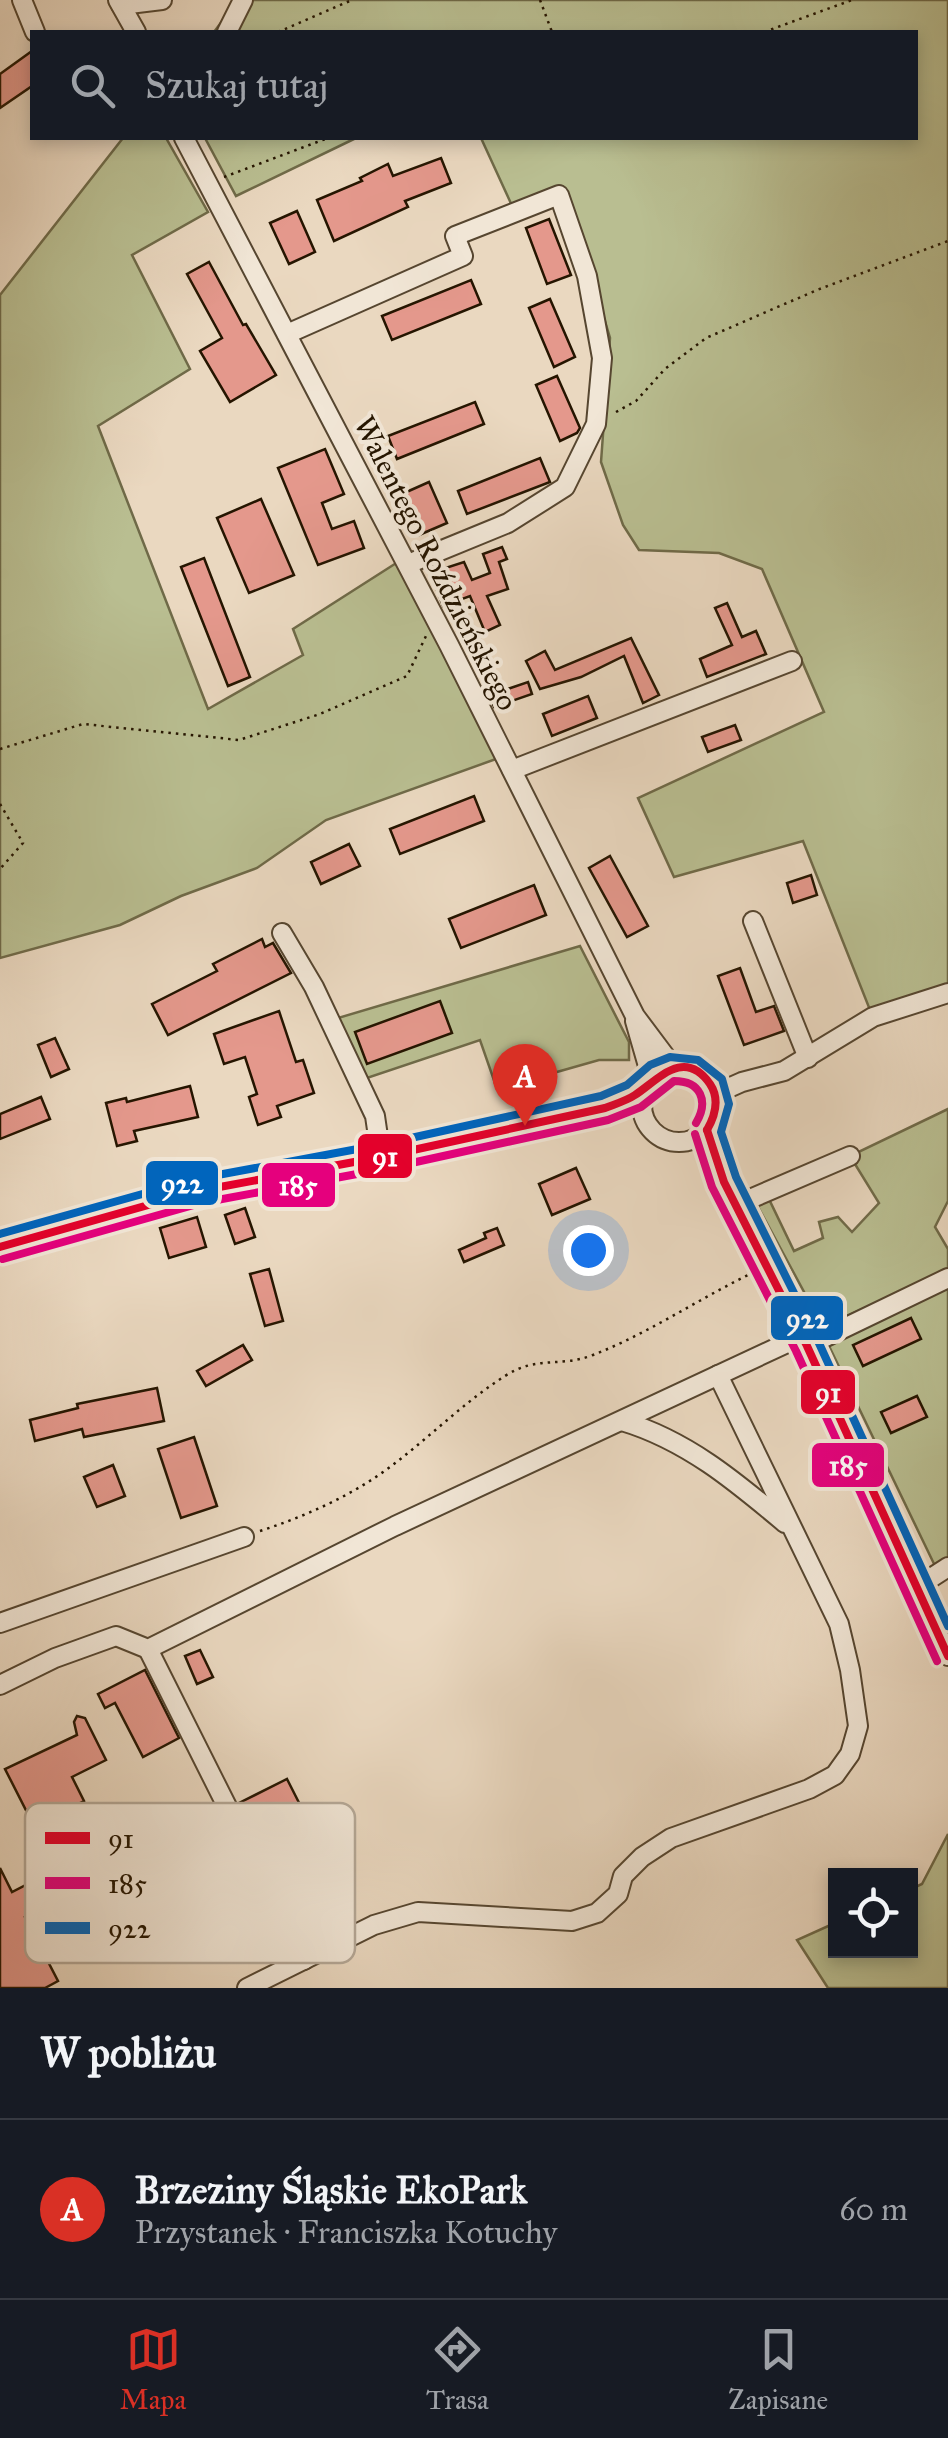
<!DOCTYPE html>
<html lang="pl">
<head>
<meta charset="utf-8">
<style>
  :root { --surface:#171b24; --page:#242831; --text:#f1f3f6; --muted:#9ea1a6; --line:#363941; --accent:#d93025 }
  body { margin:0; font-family:"IM FELL Great Primer",serif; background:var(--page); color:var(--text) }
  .controls { position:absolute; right:30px; bottom:30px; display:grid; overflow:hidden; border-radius:0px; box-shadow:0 5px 15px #0003 }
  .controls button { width:90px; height:90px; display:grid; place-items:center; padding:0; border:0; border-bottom:2px solid var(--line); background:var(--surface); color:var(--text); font:50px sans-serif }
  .you { position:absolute; left:588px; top:1250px; width:35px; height:35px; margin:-25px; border:8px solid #fff; border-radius:50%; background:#1a73e8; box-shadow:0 0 0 15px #1a73e833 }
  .badge { display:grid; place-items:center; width:65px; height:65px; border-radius:50%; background:var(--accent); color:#fff; font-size:32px; font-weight:700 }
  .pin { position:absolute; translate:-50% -82px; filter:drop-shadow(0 2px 5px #0008) }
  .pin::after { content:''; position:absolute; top:52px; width:35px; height:30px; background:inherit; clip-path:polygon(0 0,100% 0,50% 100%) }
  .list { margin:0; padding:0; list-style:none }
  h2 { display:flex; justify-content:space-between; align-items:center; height:130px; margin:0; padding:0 40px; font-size:42px }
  h2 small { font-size:32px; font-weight:400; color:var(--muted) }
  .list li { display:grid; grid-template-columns:65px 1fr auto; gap:30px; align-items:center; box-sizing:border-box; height:180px; padding:0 40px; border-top:2px solid var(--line) }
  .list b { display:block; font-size:38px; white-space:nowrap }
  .list p { margin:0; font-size:32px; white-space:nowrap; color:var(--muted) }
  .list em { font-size:32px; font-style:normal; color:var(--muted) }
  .icon { flex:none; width:55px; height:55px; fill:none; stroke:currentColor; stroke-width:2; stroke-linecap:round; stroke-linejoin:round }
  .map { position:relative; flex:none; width:948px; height:1988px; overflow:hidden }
  .search { position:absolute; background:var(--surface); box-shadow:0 5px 15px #0003; left:30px; right:30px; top:30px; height:110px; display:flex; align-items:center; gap:25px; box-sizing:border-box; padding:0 35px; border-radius:0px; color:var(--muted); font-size:38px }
  .sheet { height:310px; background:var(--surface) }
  nav { display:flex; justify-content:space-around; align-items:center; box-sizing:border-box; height:140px; border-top:2px solid var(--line); background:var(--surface); font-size:28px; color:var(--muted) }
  nav a { display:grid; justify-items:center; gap:5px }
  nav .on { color:var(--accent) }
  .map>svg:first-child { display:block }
  .green { fill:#b9be91; stroke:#6f6a48; stroke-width:2.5 }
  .building { fill:#e4988c; stroke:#251500; stroke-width:2.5 }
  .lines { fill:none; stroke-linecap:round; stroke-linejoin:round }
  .minor-casing { stroke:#564630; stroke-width:22 }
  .path { stroke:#251500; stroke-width:2.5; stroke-dasharray:2.5 5; stroke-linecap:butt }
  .minor { stroke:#f1e6d6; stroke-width:18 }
  .bus-1-casing { stroke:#f1e6d6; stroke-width:15 }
  .bus-2-casing { stroke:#f1e6d6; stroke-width:15 }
  .bus-3-casing { stroke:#f1e6d6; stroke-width:15 }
  .bus-1 { stroke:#e4002b; stroke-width:8 }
  .bus-2 { stroke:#e5007d; stroke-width:8 }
  .bus-3 { stroke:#0065bd; stroke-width:8 }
  .labels { text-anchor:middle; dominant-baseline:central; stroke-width:8; stroke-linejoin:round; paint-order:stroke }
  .street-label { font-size:30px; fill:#251500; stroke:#f1e6d6 }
  .key { fill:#f1e6d6; stroke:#b4a796; stroke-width:2.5 }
  .key-label { font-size:28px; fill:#251500 }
  .line-badge { stroke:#f1e6d6; stroke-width:4 }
  .badge-label { font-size:28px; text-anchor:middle; font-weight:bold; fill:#fff }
</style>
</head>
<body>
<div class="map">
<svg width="948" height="1988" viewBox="0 0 948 1988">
  <rect width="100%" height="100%" fill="#ead8c0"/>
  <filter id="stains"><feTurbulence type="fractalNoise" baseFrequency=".002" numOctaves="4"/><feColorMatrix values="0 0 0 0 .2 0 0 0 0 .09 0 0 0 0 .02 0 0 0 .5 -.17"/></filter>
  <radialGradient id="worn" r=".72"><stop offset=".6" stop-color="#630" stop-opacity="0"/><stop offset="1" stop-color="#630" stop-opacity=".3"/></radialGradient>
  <g class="green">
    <polygon points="252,0 948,0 948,984 870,1010 803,841 674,877 638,798 824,712 762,569 719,553 639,550 623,525 601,462 610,338 565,189 514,210 481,138 916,138 916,32 214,32 229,12"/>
    <polygon points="123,138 166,138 208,212 132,255 190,369 98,426 208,709 303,655 293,629 401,560 496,759 326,820 257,868 181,896 120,925 0,958 0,295"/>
    <polygon points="205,138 356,138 236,196"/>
    <polygon points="580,946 629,1042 629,1060 599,1060 497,1089 480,1040 364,1079 338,1018"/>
    <polygon points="948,1109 948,1201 935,1227 948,1249 948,1270 823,1327 756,1203 766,1193 794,1251 823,1238 819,1222 838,1217 852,1232 879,1203 850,1156"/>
    <polygon points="948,1285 948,1560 936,1568 829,1346"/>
    <polygon points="948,1834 948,1988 828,1988 797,1940 835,1923 836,1950 910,1950 911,1889 922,1884"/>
  </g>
  <g class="building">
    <polygon points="32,51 32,86 0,108 0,74"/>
    <polygon points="441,158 451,183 405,201 408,207 334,241 317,200 362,181 360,178 388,164 393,176"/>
    <polygon points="297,211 315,252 289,264 270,223"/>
    <polygon points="549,219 571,275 547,284 526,228"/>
    <polygon points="209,262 243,325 246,324 276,375 230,402 200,351 222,338 187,274"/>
    <polygon points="471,280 481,304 392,340 382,316"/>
    <polygon points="550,299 575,357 554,367 529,308"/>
    <polygon points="557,376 580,428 577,433 560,441 536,385"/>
    <polygon points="475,402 484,424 397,459 388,436"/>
    <polygon points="325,449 344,494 322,503 332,529 354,521 364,548 318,565 278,468"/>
    <polygon points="540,458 550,482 467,514 458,491"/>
    <polygon points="429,482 447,523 419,535 402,494"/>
    <polygon points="261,499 294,575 249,593 217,518"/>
    <polygon points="502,547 507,559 499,562 508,589 487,596 500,625 485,632 470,596 443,606 430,573 464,562 472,580 490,573 483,554"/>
    <polygon points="204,558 250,677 228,686 181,567"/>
    <polygon points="727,603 742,637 756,631 766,654 707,677 700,659 732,645 715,608"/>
    <polygon points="631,638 659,695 643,703 624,656 581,677 540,689 526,661 545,651 555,670"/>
    <polygon points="528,682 532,694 494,707 490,695"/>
    <polygon points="588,696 597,718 552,736 543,714"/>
    <polygon points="735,725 741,740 708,752 702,737"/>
    <polygon points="474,796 484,821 400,854 390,829"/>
    <polygon points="349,844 360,866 321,884 311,862"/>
    <polygon points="610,856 648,926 627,937 589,868"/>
    <polygon points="811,875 817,895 793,903 787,883"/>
    <polygon points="534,885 546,915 461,948 449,919"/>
    <polygon points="262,939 265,947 273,943 291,973 168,1035 152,1004 217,971 213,964"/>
    <polygon points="740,968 756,1012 774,1006 784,1031 744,1045 718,976"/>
    <polygon points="440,1001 452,1033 367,1064 355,1032"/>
    <polygon points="279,1011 296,1062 303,1060 314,1093 277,1106 281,1117 258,1125 249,1097 257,1094 245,1057 224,1064 214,1034"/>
    <polygon points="55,1038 69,1069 51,1077 38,1045"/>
    <polygon points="190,1086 198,1117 134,1131 137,1141 117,1146 106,1103 126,1098 127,1102"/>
    <polygon points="41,1097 50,1119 0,1139 0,1114"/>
    <polygon points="576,1168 590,1199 552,1215 539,1184"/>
    <polygon points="245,1208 255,1237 235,1244 225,1215"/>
    <polygon points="197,1217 206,1247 169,1258 160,1228"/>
    <polygon points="497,1228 504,1245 464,1262 459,1250 486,1238 484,1233"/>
    <polygon points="269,1269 283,1321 265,1326 250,1274"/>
    <polygon points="911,1318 921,1339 863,1366 853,1345"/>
    <polygon points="243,1345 252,1360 206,1386 197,1371"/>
    <polygon points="157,1388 164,1421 84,1437 82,1429 35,1441 30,1420 78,1408 77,1404"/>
    <polygon points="917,1396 927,1417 891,1433 881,1412"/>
    <polygon points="194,1437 217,1506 181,1518 158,1449"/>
    <polygon points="113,1465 125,1496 97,1507 84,1477"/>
    <polygon points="200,1650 213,1677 197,1684 185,1656"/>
    <polygon points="145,1670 179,1738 143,1757 115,1703 105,1708 98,1694"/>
    <polygon points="77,1716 85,1718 106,1760 72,1777 84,1801 34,1826 5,1769 77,1735 74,1722"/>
    <polygon points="287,1779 331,1866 283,1890 239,1803"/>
    <polygon points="133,1816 144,1839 157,1833 167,1853 96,1888 107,1912 94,1918 80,1889 25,1917 58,1981 45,1988 0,1988 0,1868 12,1892 74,1860 69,1848"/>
  </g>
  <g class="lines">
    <g class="minor-casing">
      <g id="minor">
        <polyline points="22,0 35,32"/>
        <polyline points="118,0 136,32"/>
        <polyline points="121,5 162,0"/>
        <polyline points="227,32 243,0"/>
        <polyline points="184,138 449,645 635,1016 674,1068"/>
        <polyline points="287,334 463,256 455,236 559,195 587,276 602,358 596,424 565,487 508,523 408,564"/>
        <polyline points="512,770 792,661"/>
        <polyline points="753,921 808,1058"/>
        <polyline points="282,933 314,987 375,1116 381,1157"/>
        <polyline points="635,1021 652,1080"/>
        <circle cx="679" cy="1105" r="37"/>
        <polyline points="715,1094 742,1082 784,1071 873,1017 948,993"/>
        <polyline points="707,1130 724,1182 807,1346 948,1656"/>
        <polyline points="736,1205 850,1156"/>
        <polyline points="0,1247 198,1191 381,1157 605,1108 647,1087"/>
        <polyline points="807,1346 948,1278"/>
        <path d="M622,1421C686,1440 735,1481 785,1523"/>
        <polyline points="917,1587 948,1567"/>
        <polyline points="0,1623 244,1537"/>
        <polyline points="148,1649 304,1960"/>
        <polyline points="0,1685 55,1658 116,1636 148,1649 395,1526 802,1336"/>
        <polyline points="247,1988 374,1925 418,1912 572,1921 597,1913 618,1894 623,1876 642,1857 671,1838 809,1789 835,1775 850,1754 858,1726 850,1670 839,1624 718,1375"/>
      </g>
    </g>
    <g class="path">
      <polyline points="540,0 552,32"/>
      <polyline points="278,32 352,0"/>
      <polyline points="764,32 852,0"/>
      <polyline points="224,177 328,138"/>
      <polyline points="616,412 636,401 665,369 706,338 817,290 948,241"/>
      <polyline points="0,749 83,724 239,740 320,714 407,676 426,636"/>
      <polyline points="0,804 23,843 0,869"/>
      <path d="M260,1531C306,1516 351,1496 390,1467C429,1438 464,1402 505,1376C537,1355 560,1368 593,1355C647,1334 697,1300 750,1274"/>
    </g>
    <use href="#minor" class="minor"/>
    <g class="bus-1-casing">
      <g id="bus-1">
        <polyline points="707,1130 724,1182 807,1346 948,1656"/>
        <path d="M0,1247L198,1191L381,1157L605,1108C615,1104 626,1101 635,1095C658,1080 684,1047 710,1084C720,1099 715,1116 707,1130"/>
      </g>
    </g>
    <g class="bus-2-casing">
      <g id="bus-2">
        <polyline points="695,1134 712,1187 796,1351 937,1661"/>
        <path d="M3,1259L201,1203L384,1169L608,1120L641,1107L674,1081C701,1081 709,1101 696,1123"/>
      </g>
    </g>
    <g class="bus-3-casing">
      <polyline id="bus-3" points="0,1234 196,1179 379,1145 601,1096 627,1085 650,1065 670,1057 698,1060 722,1079 729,1104 721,1132 736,1177 818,1341 948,1626"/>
    </g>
    <use href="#bus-1" class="bus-1"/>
    <use href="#bus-2" class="bus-2"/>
    <use href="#bus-3" class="bus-3"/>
  </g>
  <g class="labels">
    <g class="street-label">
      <text transform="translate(436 563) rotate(63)">Walentego Roździeńskiego</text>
    </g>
  </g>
  <rect x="25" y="1803" width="330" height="160" rx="15" class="key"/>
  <rect x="45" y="1832" width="45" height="12" fill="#e4002b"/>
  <rect x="45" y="1877" width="45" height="12" fill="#e5007d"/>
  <rect x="45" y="1922" width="45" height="12" fill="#0065bd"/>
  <g class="key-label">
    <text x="108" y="1848">91</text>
    <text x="108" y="1893">185</text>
    <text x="108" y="1938">922</text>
  </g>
  <g class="line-badge">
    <rect x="356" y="1132" width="58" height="48" rx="10" fill="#e4002b"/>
    <rect x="144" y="1159" width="76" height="48" rx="10" fill="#0065bd"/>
    <rect x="260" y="1161" width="77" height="48" rx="10" fill="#e5007d"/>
    <rect x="769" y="1294" width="76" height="48" rx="10" fill="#0065bd"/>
    <rect x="799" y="1368" width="58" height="48" rx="10" fill="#e4002b"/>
    <rect x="810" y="1441" width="76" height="48" rx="10" fill="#e5007d"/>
  </g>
  <g class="badge-label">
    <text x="385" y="1166">91</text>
    <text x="182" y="1193">922</text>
    <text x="298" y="1195">185</text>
    <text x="807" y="1328">922</text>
    <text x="828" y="1402">91</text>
    <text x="848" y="1475">185</text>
  </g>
  <rect width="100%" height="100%" filter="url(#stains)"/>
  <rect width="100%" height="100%" fill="url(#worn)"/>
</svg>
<div class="controls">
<button><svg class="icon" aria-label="locate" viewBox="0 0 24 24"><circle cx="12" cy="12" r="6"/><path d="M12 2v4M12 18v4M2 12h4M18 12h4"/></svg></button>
</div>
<div class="you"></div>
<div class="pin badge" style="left:525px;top:1126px">A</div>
<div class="search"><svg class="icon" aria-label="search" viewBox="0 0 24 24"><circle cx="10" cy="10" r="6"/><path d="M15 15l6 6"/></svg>Szukaj tutaj</div>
</div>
<section class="sheet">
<h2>W pobliżu<small></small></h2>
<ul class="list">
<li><span class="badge">A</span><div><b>Brzeziny Śląskie EkoPark</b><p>Przystanek · Franciszka Kotuchy</p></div><em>60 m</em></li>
</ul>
</section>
<nav>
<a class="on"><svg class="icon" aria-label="map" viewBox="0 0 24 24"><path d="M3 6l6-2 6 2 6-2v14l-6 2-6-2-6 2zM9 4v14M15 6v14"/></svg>Mapa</a>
<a><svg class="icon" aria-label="directions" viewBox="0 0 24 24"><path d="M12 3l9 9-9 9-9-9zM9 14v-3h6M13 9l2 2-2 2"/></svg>Trasa</a>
<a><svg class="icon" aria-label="saved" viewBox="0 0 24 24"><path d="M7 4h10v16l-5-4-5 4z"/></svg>Zapisane</a>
</nav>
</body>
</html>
